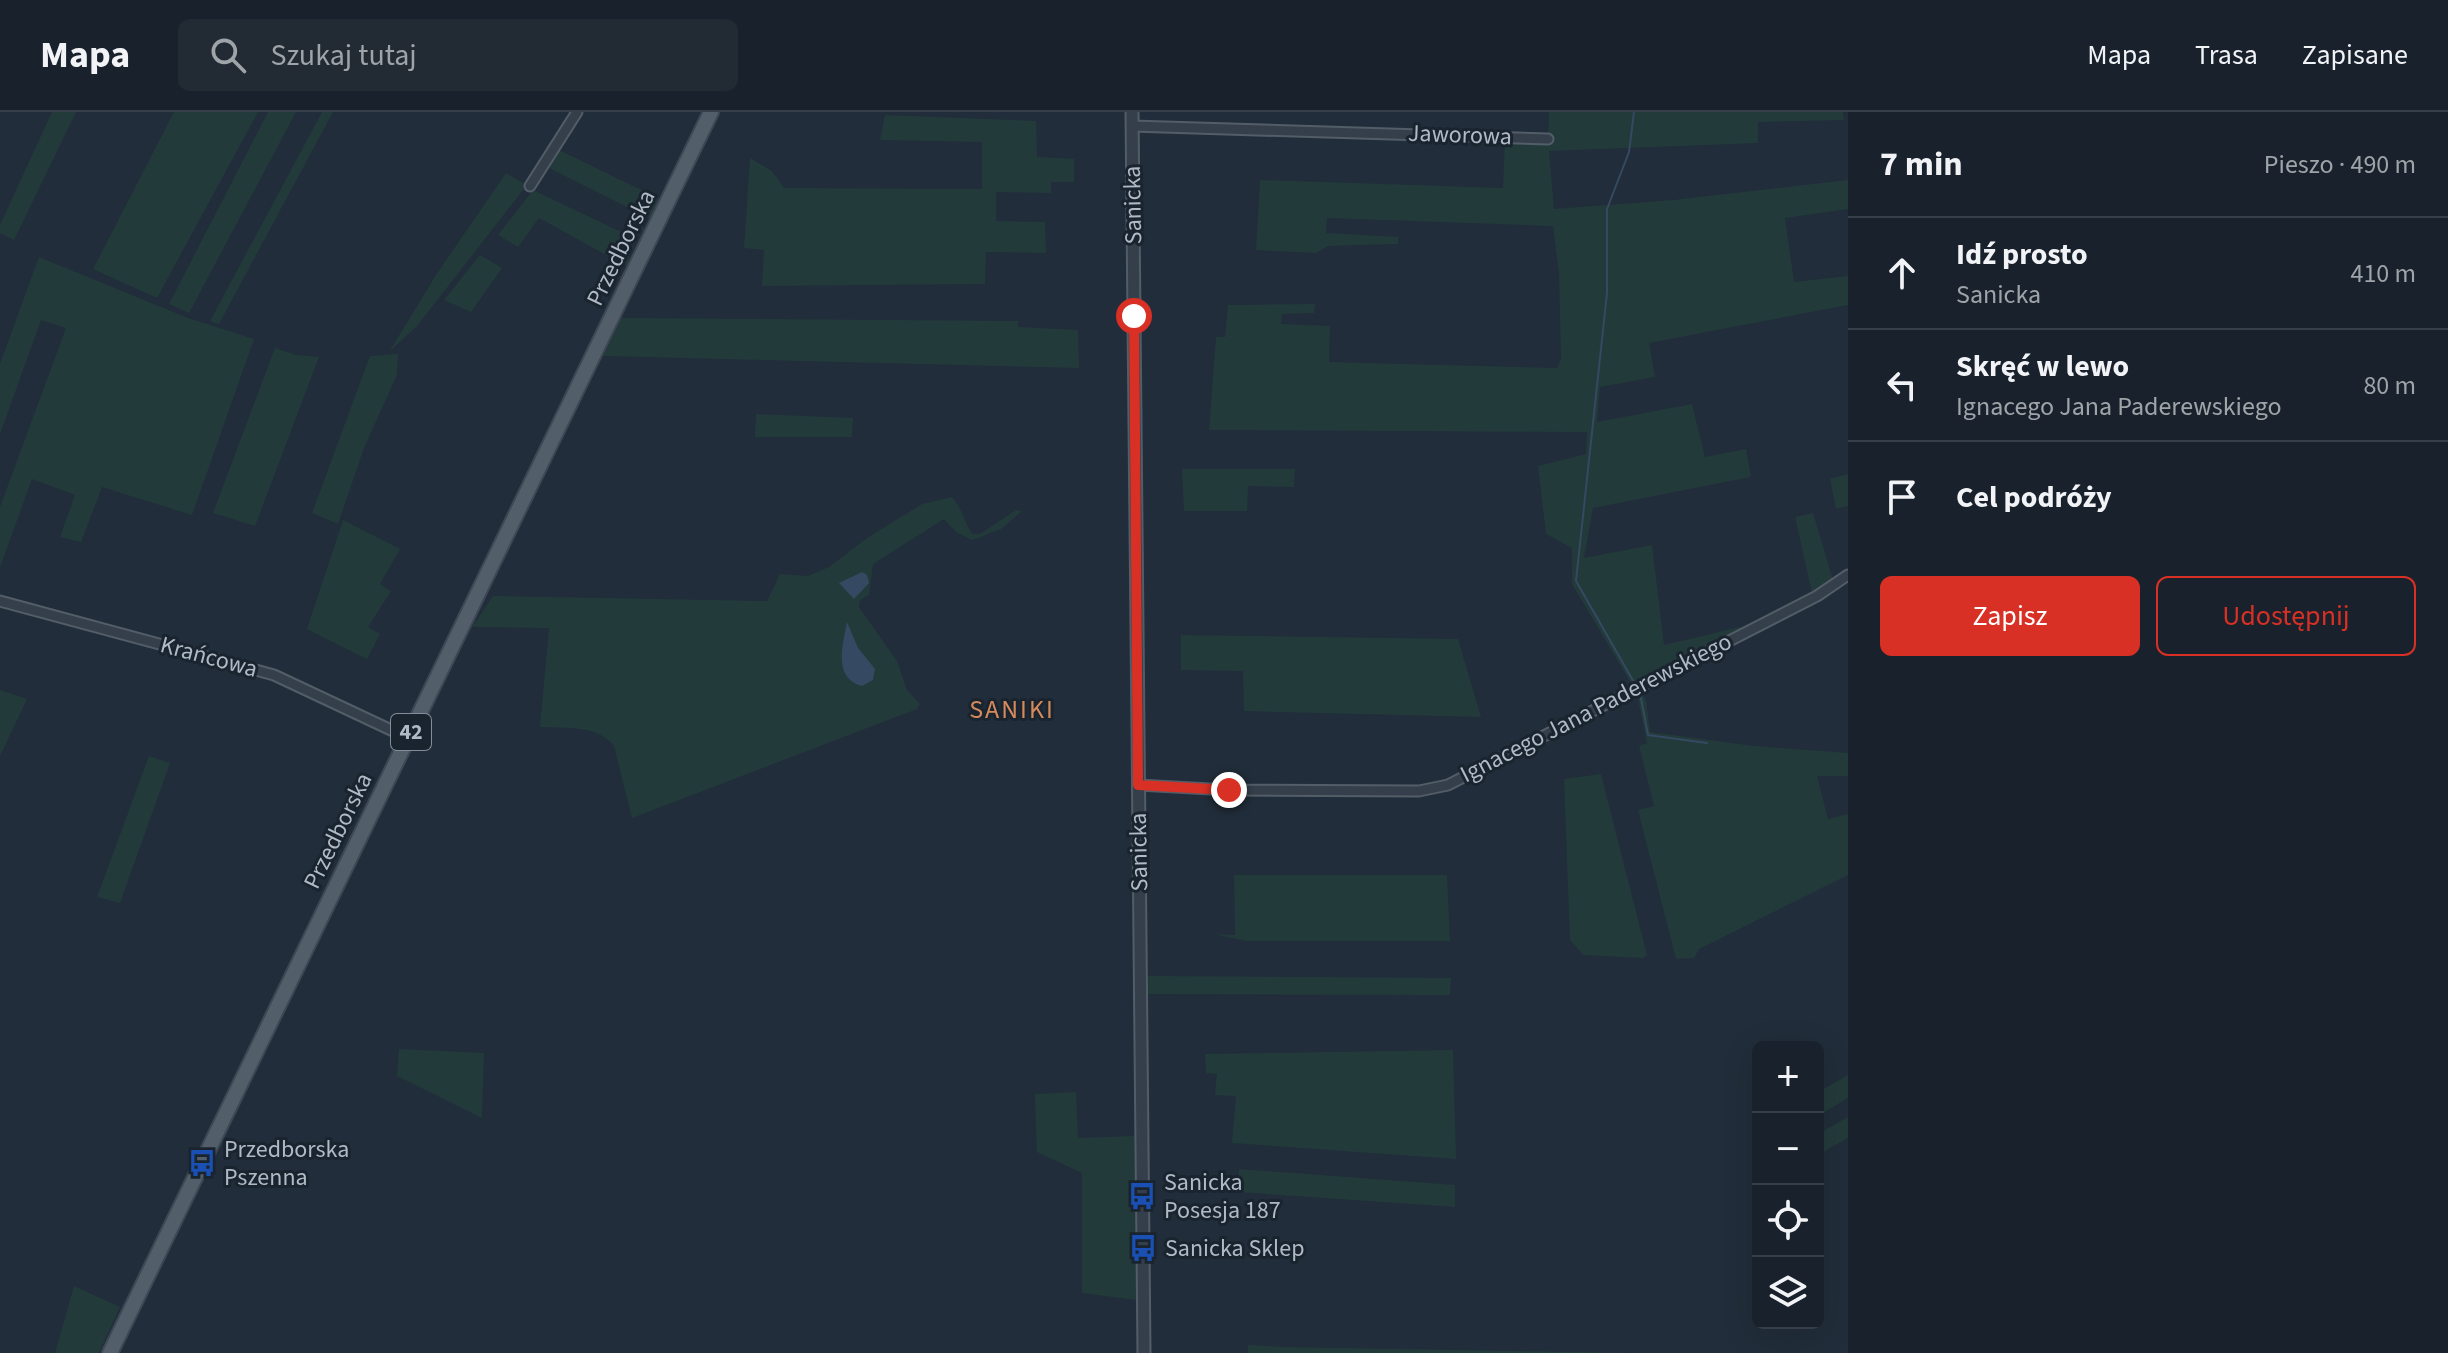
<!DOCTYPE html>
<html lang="pl">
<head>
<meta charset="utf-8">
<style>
  :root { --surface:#19222c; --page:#222a34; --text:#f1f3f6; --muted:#9fa4a9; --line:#373f48; --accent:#d93025 }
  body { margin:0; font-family:"Source Sans 3",sans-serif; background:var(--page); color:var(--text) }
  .controls { position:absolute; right:24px; bottom:24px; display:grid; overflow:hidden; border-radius:12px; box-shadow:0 8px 32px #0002 }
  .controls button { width:72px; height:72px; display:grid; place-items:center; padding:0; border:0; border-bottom:2px solid var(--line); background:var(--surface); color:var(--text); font:40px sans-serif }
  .stop { position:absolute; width:24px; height:24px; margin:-18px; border:6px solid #d93025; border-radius:50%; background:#fff }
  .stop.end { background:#d93025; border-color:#fff; box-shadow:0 2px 8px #0008 }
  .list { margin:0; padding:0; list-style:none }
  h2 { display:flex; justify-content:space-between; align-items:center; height:104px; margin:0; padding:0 32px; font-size:34px }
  h2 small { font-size:26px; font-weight:400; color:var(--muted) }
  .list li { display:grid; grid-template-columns:52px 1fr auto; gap:24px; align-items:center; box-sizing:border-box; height:112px; padding:0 32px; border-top:2px solid var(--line) }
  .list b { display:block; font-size:30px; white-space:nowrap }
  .list p { margin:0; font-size:26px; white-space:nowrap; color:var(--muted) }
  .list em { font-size:26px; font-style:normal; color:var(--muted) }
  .actions { display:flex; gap:16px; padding:24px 32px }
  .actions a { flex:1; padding:18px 0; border:2px solid var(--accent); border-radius:12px; text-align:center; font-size:28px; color:var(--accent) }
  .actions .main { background:var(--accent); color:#fff }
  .icon { flex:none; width:44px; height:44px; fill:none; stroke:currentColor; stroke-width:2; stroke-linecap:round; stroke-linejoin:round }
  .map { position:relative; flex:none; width:1848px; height:1241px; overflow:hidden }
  header { display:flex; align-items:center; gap:48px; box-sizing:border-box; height:112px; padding:0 40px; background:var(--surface); border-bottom:2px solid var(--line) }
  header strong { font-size:38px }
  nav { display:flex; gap:44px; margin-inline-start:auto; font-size:28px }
  .search { width:560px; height:72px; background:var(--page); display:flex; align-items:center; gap:20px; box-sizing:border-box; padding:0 28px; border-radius:12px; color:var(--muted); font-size:30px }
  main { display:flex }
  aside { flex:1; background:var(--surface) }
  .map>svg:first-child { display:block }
  .green { fill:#233a3b }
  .water { fill:#354a62 }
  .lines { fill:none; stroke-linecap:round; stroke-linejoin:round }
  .stream { stroke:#354a62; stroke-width:2 }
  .minor-casing { stroke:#535d68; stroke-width:13 }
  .tertiary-casing { stroke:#535d68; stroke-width:15 }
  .primary-casing { stroke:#3e4854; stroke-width:18 }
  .minor { stroke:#353f4b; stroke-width:9 }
  .tertiary { stroke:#353f4b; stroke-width:11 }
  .primary { stroke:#535e6b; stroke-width:14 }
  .route { stroke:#d93025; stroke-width:10 }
  .labels { text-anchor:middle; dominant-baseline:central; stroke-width:6; stroke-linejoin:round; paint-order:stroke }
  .shield { fill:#1a242f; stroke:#838d99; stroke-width:2 }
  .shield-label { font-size:22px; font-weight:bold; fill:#b0bac7 }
  .street-label { font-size:24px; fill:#b0bac7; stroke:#1a242f }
  .poi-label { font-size:24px; fill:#b0bac7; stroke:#1a242f; text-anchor:start }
  .neighbourhood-label { font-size:26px; letter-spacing:2px; fill:#d58a5d; stroke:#1a242f }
</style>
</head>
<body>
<header>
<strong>Mapa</strong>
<div class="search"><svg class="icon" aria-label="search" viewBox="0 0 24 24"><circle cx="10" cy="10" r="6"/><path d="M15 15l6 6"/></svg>Szukaj tutaj</div>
<nav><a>Mapa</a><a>Trasa</a><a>Zapisane</a></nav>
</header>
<main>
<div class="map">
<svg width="1848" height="1241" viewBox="0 0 1848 1241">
  <rect width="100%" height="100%" fill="#212d3a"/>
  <g class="green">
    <polygon points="52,0 76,0 14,128 0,121 0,113"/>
    <polygon points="174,0 258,0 157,186 93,157"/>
    <polygon points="268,0 296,0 189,201 169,192"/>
    <polygon points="322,0 333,0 219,212 210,209"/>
    <polygon points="1549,0 1843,0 1844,8 1758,10 1758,31 1549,39 1554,97 1674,88 1848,68 1848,97 1785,106 1794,170 1848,164 1848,193 1649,231 1655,265 1600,275 1597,310 1692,292 1705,345 1746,337 1751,365 1593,396 1584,446 1652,433 1664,533 1749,513 1632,573 1572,472 1572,436 1546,422 1538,354 1586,342 1587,320 1209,318 1216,225 1225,225 1228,193 1315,192 1314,201 1282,202 1281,212 1330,214 1329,250 1557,256 1561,247 1559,162 1553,114 1327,106 1326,121 1398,125 1398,132 1328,134 1316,141 1256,138 1260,68 1503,76 1505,30 1548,33"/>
    <polygon points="885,3 1036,9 1037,45 1074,47 1074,70 1051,70 1051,81 996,80 996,109 1045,110 1046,141 986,140 985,172 762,174 764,138 744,136 750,46 772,59 784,76 982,77 982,30 880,28"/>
    <polygon points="559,38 660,87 651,107 549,56"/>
    <polygon points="506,61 527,73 417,214 389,240 436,163"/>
    <path d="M533,78L619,119L637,112L645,117C631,126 629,140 628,155L539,106L518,135L498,123Z"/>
    <polygon points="480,143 502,156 471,200 444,188"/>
    <polygon points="39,145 188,206 254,227 192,403 102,375 81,430 60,425 75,383 32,367 0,455 0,395 66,216 41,208 0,322 0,252"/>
    <polygon points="621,206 1018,209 1018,215 1078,218 1079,256 603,244"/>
    <polygon points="275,236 296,243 319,245 255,414 213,401"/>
    <polygon points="398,242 397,263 364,336 338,412 312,401 370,244"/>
    <polygon points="756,302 853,306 852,325 755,325"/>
    <polygon points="1182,357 1295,357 1294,375 1248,374 1247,399 1184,399"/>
    <polygon points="1848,362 1848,394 1836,397 1830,367"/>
    <path d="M952,385C963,397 963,410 973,422H980L1016,398L1022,399L1001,417L972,428L956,420L944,407L873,452L869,483L860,488L859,495L897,549L907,578L920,592L917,597L632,706L614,634C597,612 566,617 540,615L549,516L472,515L493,484L767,489L780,462L808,464L829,455L867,426L922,392Z"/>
    <polygon points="1813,401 1833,468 1812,481 1795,405"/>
    <polygon points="343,408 400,437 380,472 391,479 368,515 380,522 367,547 307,517"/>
    <polygon points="1181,523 1458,527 1481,605 1244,599 1243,559 1181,558"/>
    <polygon points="0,578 27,587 0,644"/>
    <polygon points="1641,580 1646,588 1650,620 1754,634 1848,641 1848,664 1817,664 1828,707 1848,702 1848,763 1699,837 1694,846 1676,847 1638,698 1654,694 1639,634 1647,631 1637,582"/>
    <polygon points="149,644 170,651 120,791 97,785"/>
    <polygon points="1601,662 1647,843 1643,846 1583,843 1570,828 1564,667"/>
    <polygon points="1234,763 1447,763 1450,829 1247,829 1213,822 1235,823"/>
    <polygon points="1148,864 1451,866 1450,883 1148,882"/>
    <polygon points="399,937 484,941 482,1006 397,964"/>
    <polygon points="1453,938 1456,1047 1232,1031 1236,984 1215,983 1217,962 1206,961 1205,942"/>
    <polygon points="1848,963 1848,986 1818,1004 1818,980"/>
    <polygon points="1076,980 1078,1026 1135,1024 1136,1188 1082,1181 1082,1061 1037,1040 1035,982"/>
    <polygon points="1848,1005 1848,1026 1818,1043 1818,1022"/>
    <polygon points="1239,1057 1455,1073 1455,1095 1238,1080"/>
    <polygon points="74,1174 120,1195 99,1241 55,1241"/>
    <polygon points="1248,1233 1285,1235 1631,1241 1248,1241"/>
  </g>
  <g class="water">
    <polygon points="862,460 867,463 869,471 854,487 839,471"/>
    <path d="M847,510L858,536L875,557L873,568L862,574C832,566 843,532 847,510Z"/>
  </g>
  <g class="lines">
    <g class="stream">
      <polyline points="1634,0 1629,40 1607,97 1607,181 1576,469 1635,572"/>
      <polyline points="1640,581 1648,623 1707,631"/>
    </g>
    <g class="minor-casing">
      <g id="minor">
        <polyline points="1132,14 1548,27"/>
        <polyline points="530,74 577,0"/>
        <polyline points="0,489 274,563 408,626"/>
        <polyline points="1138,673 1229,678 1419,679 1448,673 1817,484 1848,463"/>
      </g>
    </g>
    <g class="tertiary-casing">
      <polyline id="tertiary" points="1132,0 1144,1241"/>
    </g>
    <g class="primary-casing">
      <polyline id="primary" points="110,1241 711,0"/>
    </g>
    <use href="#minor" class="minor"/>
    <use href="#tertiary" class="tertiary"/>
    <use href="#primary" class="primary"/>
  </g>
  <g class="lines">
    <polyline class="route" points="1134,204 1138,673 1229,678"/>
  </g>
  <defs>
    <g id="bus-bare" transform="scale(2.16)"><path d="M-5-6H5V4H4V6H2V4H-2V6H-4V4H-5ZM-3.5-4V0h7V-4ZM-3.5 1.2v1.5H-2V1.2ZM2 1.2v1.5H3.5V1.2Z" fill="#1a4fb4" stroke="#1a242f" stroke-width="2.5" paint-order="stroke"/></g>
  </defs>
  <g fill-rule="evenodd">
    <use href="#bus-bare" x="202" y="1051"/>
    <use href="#bus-bare" x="1142" y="1084"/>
    <use href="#bus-bare" x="1143" y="1136"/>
  </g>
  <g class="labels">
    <rect class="shield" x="391" y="602" width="40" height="36" rx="6"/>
    <g class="shield-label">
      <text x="411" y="620">42</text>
    </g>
    <g class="street-label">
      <text transform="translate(1460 23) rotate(2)">Jaworowa</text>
      <text transform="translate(1133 93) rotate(-91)">Sanicka</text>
      <text transform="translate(621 136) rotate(-64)">Przedborska</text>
      <text transform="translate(209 545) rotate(15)">Krańcowa</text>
      <text transform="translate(1596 596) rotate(-27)">Ignacego Jana Paderewskiego</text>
      <text transform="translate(338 719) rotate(-64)">Przedborska</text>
      <text transform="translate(1139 740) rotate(-91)">Sanicka</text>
    </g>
    <g class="poi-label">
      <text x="224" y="1037">Przedborska<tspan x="224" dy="28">Pszenna</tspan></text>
      <text x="1164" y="1070">Sanicka<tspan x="1164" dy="28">Posesja 187</tspan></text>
      <text x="1165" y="1136">Sanicka Sklep</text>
    </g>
    <g class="neighbourhood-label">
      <text x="1012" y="597">SANIKI</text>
    </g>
  </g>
</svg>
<div class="controls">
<button>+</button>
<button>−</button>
<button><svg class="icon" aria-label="locate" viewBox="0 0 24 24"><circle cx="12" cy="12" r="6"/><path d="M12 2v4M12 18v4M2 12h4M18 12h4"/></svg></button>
<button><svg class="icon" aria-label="layers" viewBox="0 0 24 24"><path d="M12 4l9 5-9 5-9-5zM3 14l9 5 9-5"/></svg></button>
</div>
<div class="stop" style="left:1134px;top:204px"></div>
<div class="stop end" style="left:1229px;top:678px"></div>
</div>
<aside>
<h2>7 min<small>Pieszo · 490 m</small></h2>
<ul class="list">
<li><svg class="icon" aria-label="ahead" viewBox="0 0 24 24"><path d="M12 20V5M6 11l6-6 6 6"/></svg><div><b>Idź prosto</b><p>Sanicka</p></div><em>410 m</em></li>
<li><svg class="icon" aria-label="left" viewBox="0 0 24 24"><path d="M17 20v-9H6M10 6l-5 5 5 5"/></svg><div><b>Skręć w lewo</b><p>Ignacego Jana Paderewskiego</p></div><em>80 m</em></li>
<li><svg class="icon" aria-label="arrive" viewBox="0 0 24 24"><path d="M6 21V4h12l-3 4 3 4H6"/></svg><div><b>Cel podróży</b></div></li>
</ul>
<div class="actions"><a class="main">Zapisz</a><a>Udostępnij</a></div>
</aside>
</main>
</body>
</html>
